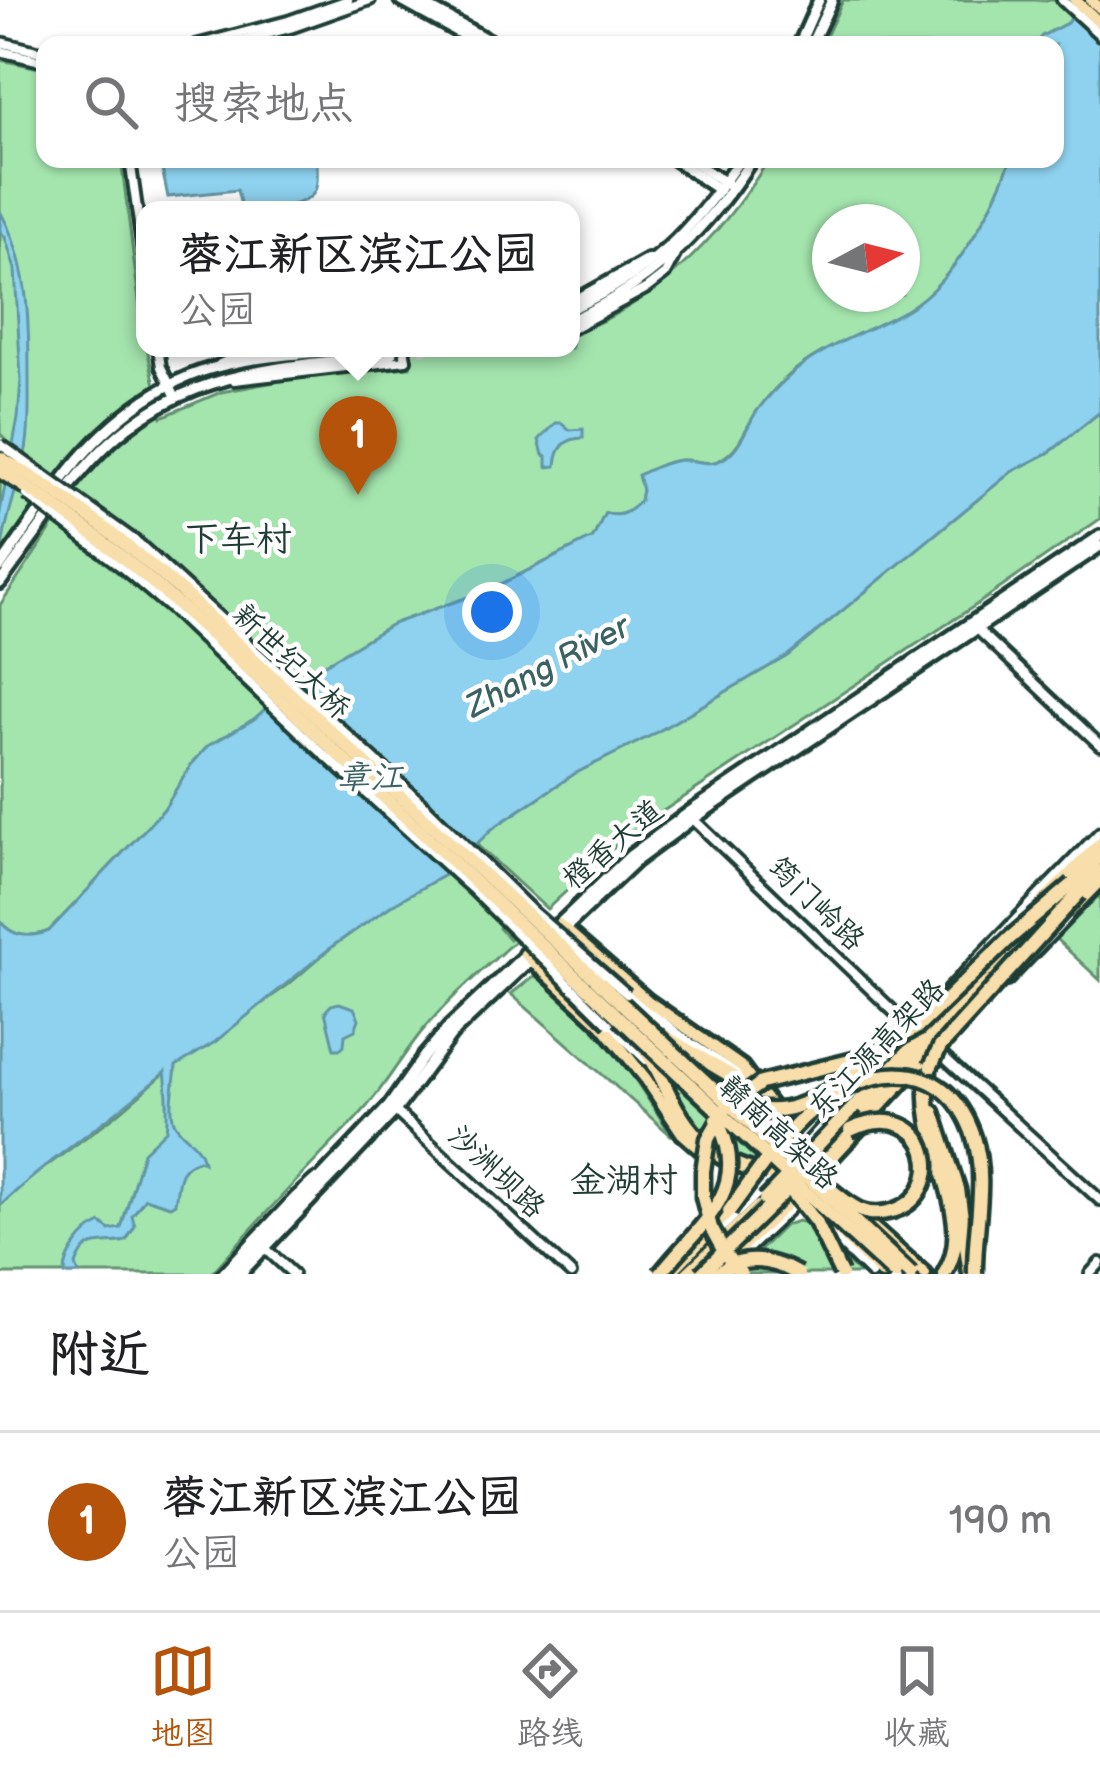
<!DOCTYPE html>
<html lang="zh">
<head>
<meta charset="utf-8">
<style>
  :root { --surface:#fff; --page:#f6f6f6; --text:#202124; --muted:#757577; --line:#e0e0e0; --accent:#b45309 }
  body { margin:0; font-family:"Balsamiq Sans","LXGW WenKai TC",sans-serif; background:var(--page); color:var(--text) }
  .compass { position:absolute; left:812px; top:204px; width:108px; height:108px; border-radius:50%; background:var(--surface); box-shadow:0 3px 9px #0004; rotate:83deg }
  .you { position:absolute; left:492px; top:612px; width:42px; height:42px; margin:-30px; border:9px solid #fff; border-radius:50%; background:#1a73e8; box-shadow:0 0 0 18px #1a73e833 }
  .badge { display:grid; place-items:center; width:78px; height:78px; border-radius:50%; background:var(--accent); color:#fff; font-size:39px; font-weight:700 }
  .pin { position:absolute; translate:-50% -99px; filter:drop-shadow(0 3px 6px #0008) }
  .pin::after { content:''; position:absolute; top:63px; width:42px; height:36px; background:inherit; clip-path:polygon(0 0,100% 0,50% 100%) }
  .popup { position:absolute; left:136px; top:201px; width:444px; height:156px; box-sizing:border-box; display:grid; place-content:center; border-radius:24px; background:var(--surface); filter:drop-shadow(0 3px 9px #0005); font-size:39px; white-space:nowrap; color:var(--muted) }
  .popup b { font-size:45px; color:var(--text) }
  .popup::after { content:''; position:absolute; left:50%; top:100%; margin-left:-24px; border:24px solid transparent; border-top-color:var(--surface) }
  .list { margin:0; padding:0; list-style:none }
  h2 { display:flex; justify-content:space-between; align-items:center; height:156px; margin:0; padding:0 48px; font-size:51px }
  h2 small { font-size:39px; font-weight:400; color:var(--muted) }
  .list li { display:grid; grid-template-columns:78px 1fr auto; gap:36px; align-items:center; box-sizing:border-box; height:180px; padding:0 48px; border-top:3px solid var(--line) }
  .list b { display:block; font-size:45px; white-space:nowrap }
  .list p { margin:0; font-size:39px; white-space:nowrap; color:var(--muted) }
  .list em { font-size:39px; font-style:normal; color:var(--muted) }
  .icon { flex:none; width:66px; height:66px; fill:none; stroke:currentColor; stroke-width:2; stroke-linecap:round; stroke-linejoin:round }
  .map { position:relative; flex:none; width:1100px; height:1274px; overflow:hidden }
  .search { position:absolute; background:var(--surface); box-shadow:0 3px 9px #0004; left:36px; right:36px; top:36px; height:132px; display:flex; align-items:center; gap:30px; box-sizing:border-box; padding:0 42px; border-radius:24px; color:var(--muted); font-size:45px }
  .sheet { height:336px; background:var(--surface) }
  nav { display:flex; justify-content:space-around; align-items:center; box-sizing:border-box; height:168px; border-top:3px solid var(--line); background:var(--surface); font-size:33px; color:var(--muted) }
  nav a { display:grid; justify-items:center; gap:6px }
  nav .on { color:var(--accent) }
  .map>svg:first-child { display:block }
  .green { fill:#a4e5ae; stroke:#629171; stroke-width:3; fill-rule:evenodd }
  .water { fill:#8ed2ef; stroke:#6296a4; stroke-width:3 }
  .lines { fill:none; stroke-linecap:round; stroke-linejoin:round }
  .secondary-tunnel { stroke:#d2d8d6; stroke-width:9; stroke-dasharray:9 4.5; stroke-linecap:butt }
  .tertiary-casing { stroke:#1f3d34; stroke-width:16 }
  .secondary-casing { stroke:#1f3d34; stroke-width:18 }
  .primary-casing { stroke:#1f3d34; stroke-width:20 }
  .trunk-casing { stroke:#1f3d34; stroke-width:21 }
  .tertiary { stroke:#fff; stroke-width:8 }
  .secondary { stroke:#fff; stroke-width:9 }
  .primary { stroke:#f8deab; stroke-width:10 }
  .trunk { stroke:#f8deab; stroke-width:12 }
  .tertiary-bridge-casing { stroke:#1f3d34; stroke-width:16; stroke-linecap:butt }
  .trunk-bridge-casing { stroke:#1f3d34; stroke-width:21; stroke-linecap:butt }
  .tertiary-bridge { stroke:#fff; stroke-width:8 }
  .trunk-bridge { stroke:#f8deab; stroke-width:12 }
  .labels { text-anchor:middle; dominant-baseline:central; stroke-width:9; stroke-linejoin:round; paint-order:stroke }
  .street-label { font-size:30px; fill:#1f3d34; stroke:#fff }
  .water-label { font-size:33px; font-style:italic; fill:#3b6263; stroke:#fff }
  .quarter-label { font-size:36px; fill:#1f3d34; stroke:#fff }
</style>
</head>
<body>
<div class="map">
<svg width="1100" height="1274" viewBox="0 0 1100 1274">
  <rect width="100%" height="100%" fill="#fff"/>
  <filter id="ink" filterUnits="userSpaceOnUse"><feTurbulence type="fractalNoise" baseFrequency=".00833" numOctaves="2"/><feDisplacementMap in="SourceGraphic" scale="24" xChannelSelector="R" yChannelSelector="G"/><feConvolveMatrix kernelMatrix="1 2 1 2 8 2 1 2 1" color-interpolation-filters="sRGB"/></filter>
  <g filter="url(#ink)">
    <g class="green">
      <polygon points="843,0 1083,0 1067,23 1042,36 1034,45 822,45"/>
      <path d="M0,60L45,69V159H121L145,348H147L162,417L221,392L302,377L410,367L409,348H500L502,354L531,348H571V334C657,304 722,234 769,159H1011C993,210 955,280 908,309C871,331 829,343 795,370C782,381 767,397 757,411C747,425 741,445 726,456C711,468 700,460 683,460C668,460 652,469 639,475L642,490L640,501C629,512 621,518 605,513L593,538L491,589L392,624L298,680L254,719L208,746L191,765L164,809L49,931C30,938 13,938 0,921V605L78,489L58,475L0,555V445L5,438L0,434ZM830,222H902V294H830Z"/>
      <polygon points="1100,412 1100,519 976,605 651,819 614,847 547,909 476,844 493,828 574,774 650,736 787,656 1011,472 1050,452"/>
      <path d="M446,874L502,923L499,928L509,939L517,934L519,937C485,968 448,999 419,1035C396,1065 378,1097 351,1124C303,1173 257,1222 211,1274H0V1206L25,1182L117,1114L166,1072L289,984L334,945L395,902Z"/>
      <polygon points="1100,894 1100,980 1056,939"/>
      <polygon points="534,976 541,979 586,1021 621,1058 672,1136 511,994"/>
      <path d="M659,1066L757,1160L752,1165C699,1136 686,1118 659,1066Z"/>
      <polygon points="798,1221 806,1223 860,1274 735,1274 785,1225"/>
    </g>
    <g class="water">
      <path d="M1083,0H1100V412L1050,452L1011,472L787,656L650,736L574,774L493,828L446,874L395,903L334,945L215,1042L176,1066C175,1081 168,1112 175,1124C184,1139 200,1143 203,1162L199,1160C175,1167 179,1184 175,1203L170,1206L145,1198L132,1216L135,1226L126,1241C102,1246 86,1236 76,1265L79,1274H65C64,1255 85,1230 101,1223L110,1230L121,1228L143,1152L166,1130C168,1117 167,1083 165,1072C112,1119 51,1157 0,1206V921C13,938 30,938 49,931L164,809L191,765L208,746L254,719L298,680L392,624L491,589L593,538L605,513C621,518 629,512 640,501L642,490L638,475C651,469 667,461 682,460C699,460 710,468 726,457C741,446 747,426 757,411C767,397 782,382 795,371C829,343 870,331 908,309C955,280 993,210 1011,159H1055V45H1034L1042,36L1067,23Z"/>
      <path d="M160,159H320L317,163C317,172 319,186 313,194C302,208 259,210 242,210L237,190L168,197Z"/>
      <path d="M0,211C30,265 29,323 29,383C29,405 30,428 26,449C18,489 2,526 0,567V512L18,418L21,380L15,269L5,237L0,231Z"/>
      <path d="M556,423H562L570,430L583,429V438C565,438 557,449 556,466L547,467V456L543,455L539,440Z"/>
      <polygon points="339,1003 354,1008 359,1019 355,1030 345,1035 344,1045 340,1049 334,1049 325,1012 331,1005"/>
    </g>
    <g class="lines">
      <polyline class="secondary-tunnel" points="392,354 441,348"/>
      <g class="tertiary-casing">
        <g id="tertiary">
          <polyline points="1062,0 1100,35"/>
          <polyline points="0,42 45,53"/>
          <polyline points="196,45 288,21 348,0"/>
          <polyline points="227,45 290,28 370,0"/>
          <polyline points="0,51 45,62"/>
          <polyline points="130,159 145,266"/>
          <polyline points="571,302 648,259"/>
          <polyline points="571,329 647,288 665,274 675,255"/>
          <polyline points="158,348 161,367 176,397"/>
          <path d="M220,364C244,351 274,351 300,348"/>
          <polyline points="234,380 406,360 404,348"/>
          <polyline points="973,625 1100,745"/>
          <polyline points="692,818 912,1029"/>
          <polyline points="1007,981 1067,918"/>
          <polyline points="948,990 1100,832"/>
          <polyline points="627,994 686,1040 746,1079"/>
          <polyline points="609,1024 646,1060"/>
          <polyline points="935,1049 1100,1200"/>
          <polyline points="392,1108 571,1274"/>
          <polyline points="798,1153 901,1040"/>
          <polyline points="820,1224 871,1274"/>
          <polyline points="716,1233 775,1177"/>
          <polyline points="264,1247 293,1274"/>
          <polyline points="735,1261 798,1201"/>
          <polyline points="222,1274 295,1197 315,1179"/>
          <polyline points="1090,1274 1100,1263"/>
        </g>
      </g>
      <g class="secondary-casing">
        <g id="secondary">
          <polyline points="400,0 481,45"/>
          <polyline points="415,0 497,45"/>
          <polyline points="799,45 819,0"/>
          <polyline points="811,45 832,0"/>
          <polyline points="674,159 719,190"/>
          <polyline points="689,159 728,185"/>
          <path d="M571,309C651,273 692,231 740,159"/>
          <path d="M571,320C649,286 707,230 752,159"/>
          <path d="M55,490C93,436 148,386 213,368C263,354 318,353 369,348"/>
          <path d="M63,496C152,372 253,370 392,354"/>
          <polyline points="0,567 45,503"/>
          <polyline points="0,583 53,510"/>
          <polyline points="555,928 631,855 688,813 1100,536"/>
          <polyline points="559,934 636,861 693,819 1100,546"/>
          <polyline points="230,1274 389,1106 424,1056 450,1026 529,951"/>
          <polyline points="240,1274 395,1111 452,1034 534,957"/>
        </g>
      </g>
      <g class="primary-casing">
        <g id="primary">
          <polyline points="1075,0 1100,23"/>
          <polyline points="1091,0 1100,8"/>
          <polyline points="1035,909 1100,843"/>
          <polyline points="1065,917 1100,881"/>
          <polyline points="559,924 648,1001 742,1067 776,1113"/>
          <polyline points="525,954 602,1025 646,1079 682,1133 707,1155"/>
          <polyline points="804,1197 882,1274"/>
          <polyline points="850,1207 925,1274"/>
          <polyline points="724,1264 799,1193 941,1041"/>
        </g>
      </g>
      <g class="trunk-casing">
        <g id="trunk">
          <polyline points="1067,890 1100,856"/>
          <polyline points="1072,900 1100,871"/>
          <polyline points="651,1028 743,1083 771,1114 800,1159"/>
          <path d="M640,1043C654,1060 662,1080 672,1100C697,1148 729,1170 782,1176"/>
          <path d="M929,1072C914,1141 981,1217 944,1274"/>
          <polyline points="855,1106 1023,934"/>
          <polyline points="933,1112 958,1189 970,1274"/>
          <polyline points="815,1162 1031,939"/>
          <polyline points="668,1274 729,1211"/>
          <polyline points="687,1274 758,1207"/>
        </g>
      </g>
      <use href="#tertiary" class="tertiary"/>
      <use href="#secondary" class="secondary"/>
      <use href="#primary" class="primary"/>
      <use href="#trunk" class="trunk"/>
      <g class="tertiary-bridge-casing">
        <g id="tertiary-bridge">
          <polyline points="0,444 138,543 425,806 532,911 627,994"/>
          <polyline points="27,495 119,565 172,610 318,749 471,888 609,1024"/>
        </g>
      </g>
      <g class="trunk-bridge-casing">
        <g id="trunk-bridge">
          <path d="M0,458C66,495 124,542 181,591L911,1274"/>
          <path d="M0,471C133,550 242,665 355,770C535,938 713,1108 895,1274"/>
          <polyline points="931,1066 940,1047 1079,893"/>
          <path d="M731,1098C786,1133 833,1086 879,1057"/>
          <polyline points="787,1186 816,1222 841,1274"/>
          <path d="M829,1188C838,1195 849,1205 860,1210C869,1214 879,1214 888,1212C953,1199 934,1092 850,1130"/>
          <polyline points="765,1200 855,1106"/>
          <path d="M729,1211C752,1180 775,1145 803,1118C859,1066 944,1048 974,1137C988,1181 974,1229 975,1274"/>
          <path d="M660,1274C700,1223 755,1189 716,1119"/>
          <polyline points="701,1274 815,1162"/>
          <path d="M717,1274C743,1254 771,1259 798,1274"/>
          <polyline points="741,1274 726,1255 711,1228 703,1197 703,1171 708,1139 725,1109 761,1083 862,1058 918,1027 1010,938 1073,884"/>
        </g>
      </g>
      <use href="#tertiary-bridge" class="tertiary-bridge"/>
      <use href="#trunk-bridge" class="trunk-bridge"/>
    </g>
  </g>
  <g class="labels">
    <g class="street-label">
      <text transform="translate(291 662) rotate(44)">新世纪大桥</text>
      <text transform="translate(613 845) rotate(-40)">橙香大道</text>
      <text transform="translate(816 904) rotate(44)">筠门岭路</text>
      <text transform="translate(877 1049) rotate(-46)">东江源高架路</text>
      <text transform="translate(778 1133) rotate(43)">赣南高架路</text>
      <text transform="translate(496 1172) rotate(43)">沙洲坝路</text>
    </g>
    <g class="water-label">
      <text transform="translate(548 667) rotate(-28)">Zhang River</text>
      <text x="370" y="778">章江</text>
    </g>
    <g class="quarter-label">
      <text x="238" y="540">下车村</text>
      <text x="624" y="1181">金湖村</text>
    </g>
  </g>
</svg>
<svg class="compass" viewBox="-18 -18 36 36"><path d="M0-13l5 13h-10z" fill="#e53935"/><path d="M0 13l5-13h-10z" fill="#757577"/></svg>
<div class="you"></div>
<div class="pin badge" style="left:358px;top:495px">1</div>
<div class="popup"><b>蓉江新区滨江公园</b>公园</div>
<div class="search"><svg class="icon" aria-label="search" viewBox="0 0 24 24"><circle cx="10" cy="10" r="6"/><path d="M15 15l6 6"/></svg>搜索地点</div>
</div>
<section class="sheet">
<h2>附近<small></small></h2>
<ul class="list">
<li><span class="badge">1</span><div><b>蓉江新区滨江公园</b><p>公园</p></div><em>190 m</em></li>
</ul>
</section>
<nav>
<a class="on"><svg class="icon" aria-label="map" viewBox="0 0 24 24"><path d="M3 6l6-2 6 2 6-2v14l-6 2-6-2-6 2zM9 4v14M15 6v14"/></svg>地图</a>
<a><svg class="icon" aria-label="directions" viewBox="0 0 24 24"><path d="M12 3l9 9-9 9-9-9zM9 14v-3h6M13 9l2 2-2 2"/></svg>路线</a>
<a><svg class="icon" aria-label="saved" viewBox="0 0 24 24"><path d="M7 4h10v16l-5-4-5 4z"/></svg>收藏</a>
</nav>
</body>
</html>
